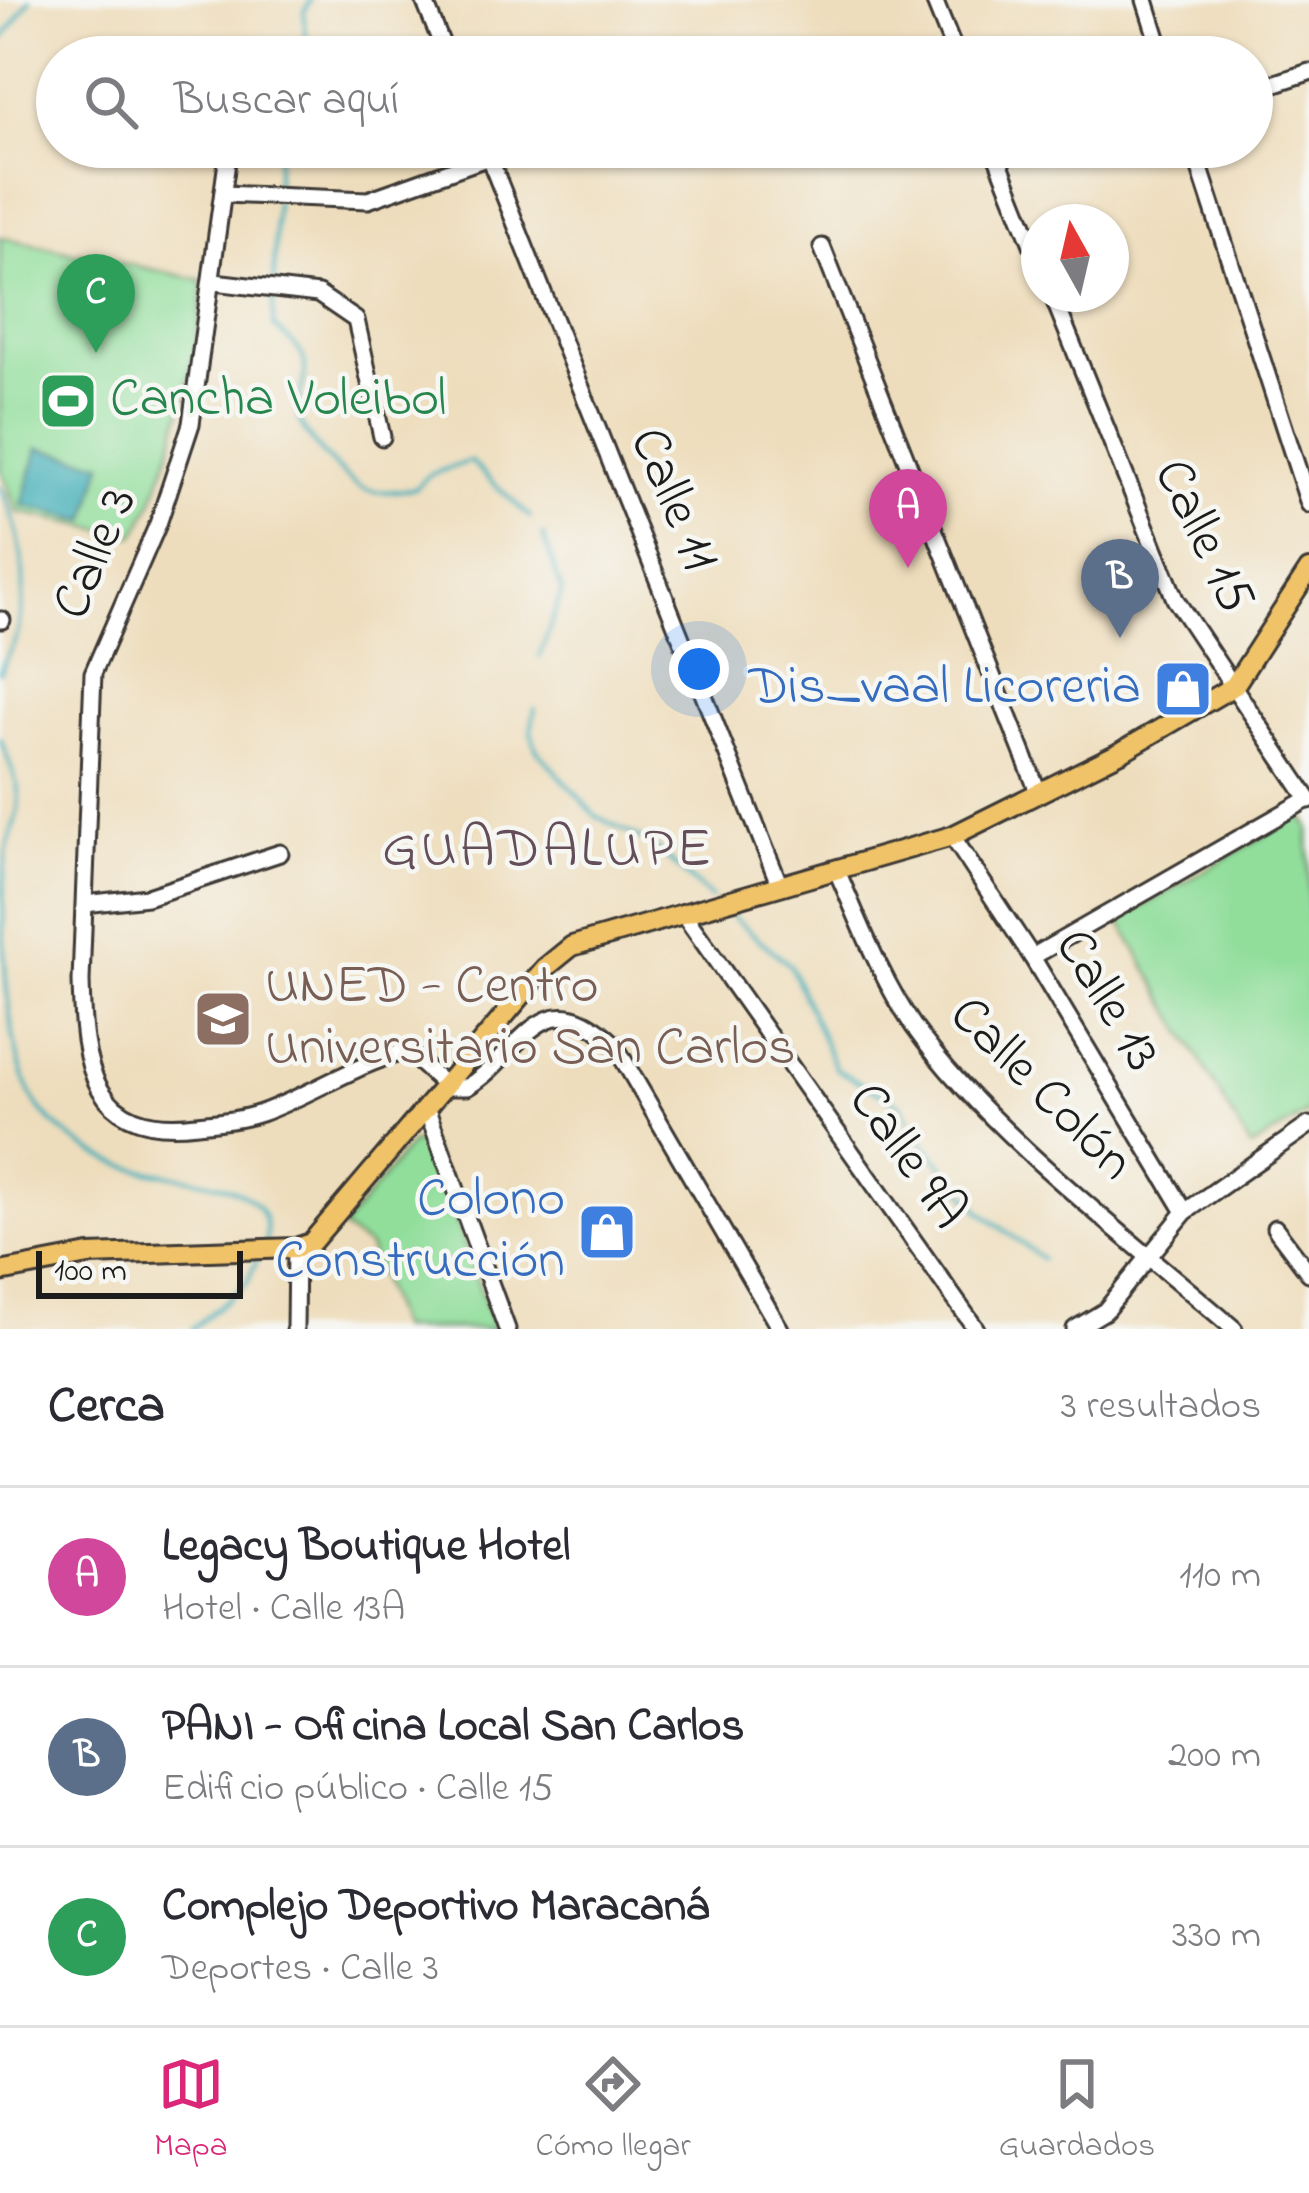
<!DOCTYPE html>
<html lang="es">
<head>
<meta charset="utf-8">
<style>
  :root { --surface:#fff; --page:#f2f2f3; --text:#2b2b33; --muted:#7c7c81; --line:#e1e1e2; --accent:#db2777 }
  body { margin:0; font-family:"Indie Flower",sans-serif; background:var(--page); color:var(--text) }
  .compass { position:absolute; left:1021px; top:204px; width:108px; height:108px; border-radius:50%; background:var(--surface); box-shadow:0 3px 9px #0004; rotate:352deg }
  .scale { position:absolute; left:36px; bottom:30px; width:207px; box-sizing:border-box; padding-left:12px; border:6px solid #1c1c1c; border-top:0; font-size:33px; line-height:42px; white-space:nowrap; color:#1c1c1c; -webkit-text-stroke:9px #f6f6f2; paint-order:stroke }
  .you { position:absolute; left:699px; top:669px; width:42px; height:42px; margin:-30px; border:9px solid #fff; border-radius:50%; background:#1a73e8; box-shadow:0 0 0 18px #1a73e833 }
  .badge { display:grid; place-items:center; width:78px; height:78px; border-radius:50%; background:var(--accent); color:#fff; font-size:39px; font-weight:700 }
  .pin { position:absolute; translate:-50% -99px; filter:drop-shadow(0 3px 6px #0008) }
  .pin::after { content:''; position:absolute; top:63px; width:42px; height:36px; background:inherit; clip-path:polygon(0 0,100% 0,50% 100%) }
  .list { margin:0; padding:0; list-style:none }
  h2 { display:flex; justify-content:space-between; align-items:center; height:156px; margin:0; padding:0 48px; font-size:51px }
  h2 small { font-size:39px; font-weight:400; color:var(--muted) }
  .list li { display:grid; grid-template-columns:78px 1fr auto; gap:36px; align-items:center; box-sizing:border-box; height:180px; padding:0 48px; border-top:3px solid var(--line) }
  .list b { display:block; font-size:45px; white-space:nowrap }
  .list p { margin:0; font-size:39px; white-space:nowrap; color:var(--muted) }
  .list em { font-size:39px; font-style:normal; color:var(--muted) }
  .icon { flex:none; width:66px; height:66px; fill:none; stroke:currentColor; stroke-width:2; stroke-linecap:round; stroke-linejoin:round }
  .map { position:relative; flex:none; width:1309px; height:1329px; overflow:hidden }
  .search { position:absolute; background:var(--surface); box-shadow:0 3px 9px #0004; left:36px; right:36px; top:36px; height:132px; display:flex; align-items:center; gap:30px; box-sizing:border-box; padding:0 42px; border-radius:66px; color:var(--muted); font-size:45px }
  .sheet { height:696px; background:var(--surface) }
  nav { display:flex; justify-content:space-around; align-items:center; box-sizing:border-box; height:168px; border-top:3px solid var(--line); background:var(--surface); font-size:33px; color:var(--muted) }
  nav a { display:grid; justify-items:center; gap:6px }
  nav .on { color:var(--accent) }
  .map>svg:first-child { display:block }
  .grass { fill:#91de9b; stroke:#567d5c; stroke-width:3 }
  .water { fill:#3dadb7; stroke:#2c646a; stroke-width:3 }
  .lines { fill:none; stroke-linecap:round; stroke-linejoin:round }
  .stream { stroke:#3dadb7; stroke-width:4.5 }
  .minor-casing { stroke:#3c3934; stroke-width:21 }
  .major-casing { stroke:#3c3934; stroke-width:24 }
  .minor { stroke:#fff; stroke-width:15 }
  .major { stroke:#f0c369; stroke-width:18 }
  .labels { text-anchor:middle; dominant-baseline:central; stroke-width:9; stroke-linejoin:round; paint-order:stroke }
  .leisure-label { font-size:54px; fill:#27864d; stroke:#f6f6f2; text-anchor:start }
  .street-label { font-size:54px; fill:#1c1c1c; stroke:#f6f6f2 }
  .shop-label { font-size:54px; fill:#366cbe; stroke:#f6f6f2; text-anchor:end }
  .education-label { font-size:54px; fill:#785e54; stroke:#f6f6f2; text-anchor:start }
  .neighbourhood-label { font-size:57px; letter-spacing:3px; fill:#634e59; stroke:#f6f6f2 }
</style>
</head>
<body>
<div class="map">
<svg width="1309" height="1329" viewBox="0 0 1309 1329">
  <rect width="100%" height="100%" fill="#f6f6f2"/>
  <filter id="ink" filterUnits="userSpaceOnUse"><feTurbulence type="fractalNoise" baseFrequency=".00833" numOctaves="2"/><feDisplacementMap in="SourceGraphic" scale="24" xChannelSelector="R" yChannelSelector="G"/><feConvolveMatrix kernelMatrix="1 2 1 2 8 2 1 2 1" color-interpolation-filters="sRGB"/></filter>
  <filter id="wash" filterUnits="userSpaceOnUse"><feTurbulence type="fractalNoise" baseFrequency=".004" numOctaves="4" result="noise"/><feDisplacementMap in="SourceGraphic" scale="48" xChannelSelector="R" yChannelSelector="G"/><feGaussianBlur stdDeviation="2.7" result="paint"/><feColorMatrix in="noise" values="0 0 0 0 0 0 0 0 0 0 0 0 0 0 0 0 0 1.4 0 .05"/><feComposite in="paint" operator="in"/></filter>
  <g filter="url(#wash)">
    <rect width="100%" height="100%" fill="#eeddbc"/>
    <g class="grass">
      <path d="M0,237L202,280C204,337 167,489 134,536L18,512L0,468Z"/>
      <polygon points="1301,815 1309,828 1309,1112 1251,1148 1119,920"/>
      <polygon points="425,1141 431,1149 494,1329 398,1329 369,1247 342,1229 410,1144"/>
    </g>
    <polygon class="water" points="38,448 103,463 87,521 22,505"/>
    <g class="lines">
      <g class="stream">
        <polyline points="0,43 30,0"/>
        <polyline points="308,57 304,12 310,0"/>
        <polyline points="276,189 278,147"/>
        <path d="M276,201L273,325C284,338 299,344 304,360C309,381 295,397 298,416C302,436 349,486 368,490C383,494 402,490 416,488L429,475L470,461L530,517"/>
        <path d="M0,487C22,529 29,581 19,628C16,644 5,657 0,672"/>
        <polyline points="540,656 562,591 543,535"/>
        <polyline points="535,709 531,731 536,749 596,816 651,844 711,898"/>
        <path d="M0,738C6,755 15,773 18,790C22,813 9,832 6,853C0,913 2,1065 42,1111C63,1136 95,1156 126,1166C171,1181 281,1174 265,1245"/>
        <polyline points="732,917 790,965 836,1069 901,1105 920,1139 982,1213 1042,1259"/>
        <polyline points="192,1329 247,1283 259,1255"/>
      </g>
    </g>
  </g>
  <g filter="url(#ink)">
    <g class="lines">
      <g class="minor-casing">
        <g id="minor">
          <polyline points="424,0 447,57"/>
          <polyline points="934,0 957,57"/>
          <polyline points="1145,0 1163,57"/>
          <polyline points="1252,91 1309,72"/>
          <path d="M229,147L191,424L158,524L93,673L81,981C83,1067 92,1137 197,1124C218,1122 241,1120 261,1113C311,1095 355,1064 407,1051L447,1087H467C521,1055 543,974 614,1044L780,1329"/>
          <polyline points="485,147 780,886"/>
          <polyline points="993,147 1039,262"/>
          <polyline points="1193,147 1309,504"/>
          <polyline points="223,194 368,200 489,157"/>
          <polyline points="822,247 1039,794"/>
          <polyline points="214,282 318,294 356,320 382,437"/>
          <polyline points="1052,294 1175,599 1309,800"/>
          <polyline points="0,620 2,620"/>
          <polyline points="952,836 1032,957 1185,1212"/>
          <path d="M837,871C860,923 881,979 914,1027C989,1133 1134,1242 1234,1329"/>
          <polyline points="85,904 147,897 280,853"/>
          <polyline points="684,915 976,1329"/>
          <polyline points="1032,957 1308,799"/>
          <polyline points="427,1110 507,1329"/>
          <polyline points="1275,1228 1309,1273"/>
          <polyline points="295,1329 296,1248"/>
          <polyline points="1075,1329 1105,1311 1185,1212 1309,1125"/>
        </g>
      </g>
      <g class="major-casing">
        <polyline id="major" points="0,1272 89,1255 296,1248 311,1243 545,968 572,946 952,836 1121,752 1234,686 1309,570"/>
      </g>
      <use href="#minor" class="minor"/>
      <use href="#major" class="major"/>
    </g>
  </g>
  <defs>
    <g id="stadium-square" transform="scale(3)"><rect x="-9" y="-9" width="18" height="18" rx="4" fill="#2e9e5b" stroke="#f6f6f2"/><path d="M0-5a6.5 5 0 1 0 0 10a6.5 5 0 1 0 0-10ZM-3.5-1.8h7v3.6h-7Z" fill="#fff"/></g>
    <g id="shop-square" transform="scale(3)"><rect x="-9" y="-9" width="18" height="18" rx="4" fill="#3f7fe0" stroke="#f6f6f2"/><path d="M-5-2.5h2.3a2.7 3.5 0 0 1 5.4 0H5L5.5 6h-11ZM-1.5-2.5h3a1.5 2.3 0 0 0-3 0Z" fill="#fff"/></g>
    <g id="university-square" transform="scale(3)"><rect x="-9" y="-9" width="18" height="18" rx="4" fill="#8d6e63" stroke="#f6f6f2"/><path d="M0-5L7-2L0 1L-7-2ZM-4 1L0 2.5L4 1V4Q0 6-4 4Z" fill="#fff"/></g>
  </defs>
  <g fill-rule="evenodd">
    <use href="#stadium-square" x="68" y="401"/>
    <use href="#shop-square" x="1183" y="689"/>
    <use href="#university-square" x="223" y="1019"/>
    <use href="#shop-square" x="607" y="1232"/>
  </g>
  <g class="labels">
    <g class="leisure-label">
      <text x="110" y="401">Cancha Voleibol</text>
    </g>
    <g class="street-label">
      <text transform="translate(672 500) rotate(67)">Calle 11</text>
      <text transform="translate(1202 537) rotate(64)">Calle 15</text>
      <text transform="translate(97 554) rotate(-67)">Calle 3</text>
      <text transform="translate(1106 1001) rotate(59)">Calle 13</text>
      <text transform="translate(1040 1090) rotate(45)">Calle Colón</text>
      <text transform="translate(906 1157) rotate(55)">Calle 9A</text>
    </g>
    <g class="shop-label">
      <text x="1141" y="689">Dis_vaal Licoreria</text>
      <text x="565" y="1201">Colono<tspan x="565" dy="62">Construcción</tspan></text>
    </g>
    <g class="education-label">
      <text x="265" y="988">UNED - Centro<tspan x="265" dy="62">Universitario San Carlos</tspan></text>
    </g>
    <g class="neighbourhood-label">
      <text x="548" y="851">GUADALUPE</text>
    </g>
  </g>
</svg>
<svg class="compass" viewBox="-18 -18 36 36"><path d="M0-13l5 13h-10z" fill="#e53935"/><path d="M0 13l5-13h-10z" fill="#7c7c81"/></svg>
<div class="scale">100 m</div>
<div class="you"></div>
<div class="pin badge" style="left:908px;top:568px;background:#d1479c">A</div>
<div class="pin badge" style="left:1120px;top:638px;background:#5c6f8a">B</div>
<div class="pin badge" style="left:96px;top:353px;background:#2e9e5b">C</div>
<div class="search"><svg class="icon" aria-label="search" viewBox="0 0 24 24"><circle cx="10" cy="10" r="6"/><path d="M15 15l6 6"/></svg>Buscar aquí</div>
</div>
<section class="sheet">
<h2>Cerca<small>3 resultados</small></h2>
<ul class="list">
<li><span class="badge" style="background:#d1479c">A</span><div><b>Legacy Boutique Hotel</b><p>Hotel · Calle 13A</p></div><em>110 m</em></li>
<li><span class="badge" style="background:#5c6f8a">B</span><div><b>PANI - Oficina Local San Carlos</b><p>Edificio público · Calle 15</p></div><em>200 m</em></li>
<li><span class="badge" style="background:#2e9e5b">C</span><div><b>Complejo Deportivo Maracaná</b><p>Deportes · Calle 3</p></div><em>330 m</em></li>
</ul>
</section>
<nav>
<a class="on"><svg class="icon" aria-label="map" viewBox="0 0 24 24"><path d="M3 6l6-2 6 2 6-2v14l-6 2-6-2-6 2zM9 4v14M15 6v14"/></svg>Mapa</a>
<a><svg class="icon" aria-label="directions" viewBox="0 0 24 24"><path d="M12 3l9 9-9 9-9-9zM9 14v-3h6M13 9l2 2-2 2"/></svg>Cómo llegar</a>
<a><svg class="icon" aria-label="saved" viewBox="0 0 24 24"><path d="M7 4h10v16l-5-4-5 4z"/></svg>Guardados</a>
</nav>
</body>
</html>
